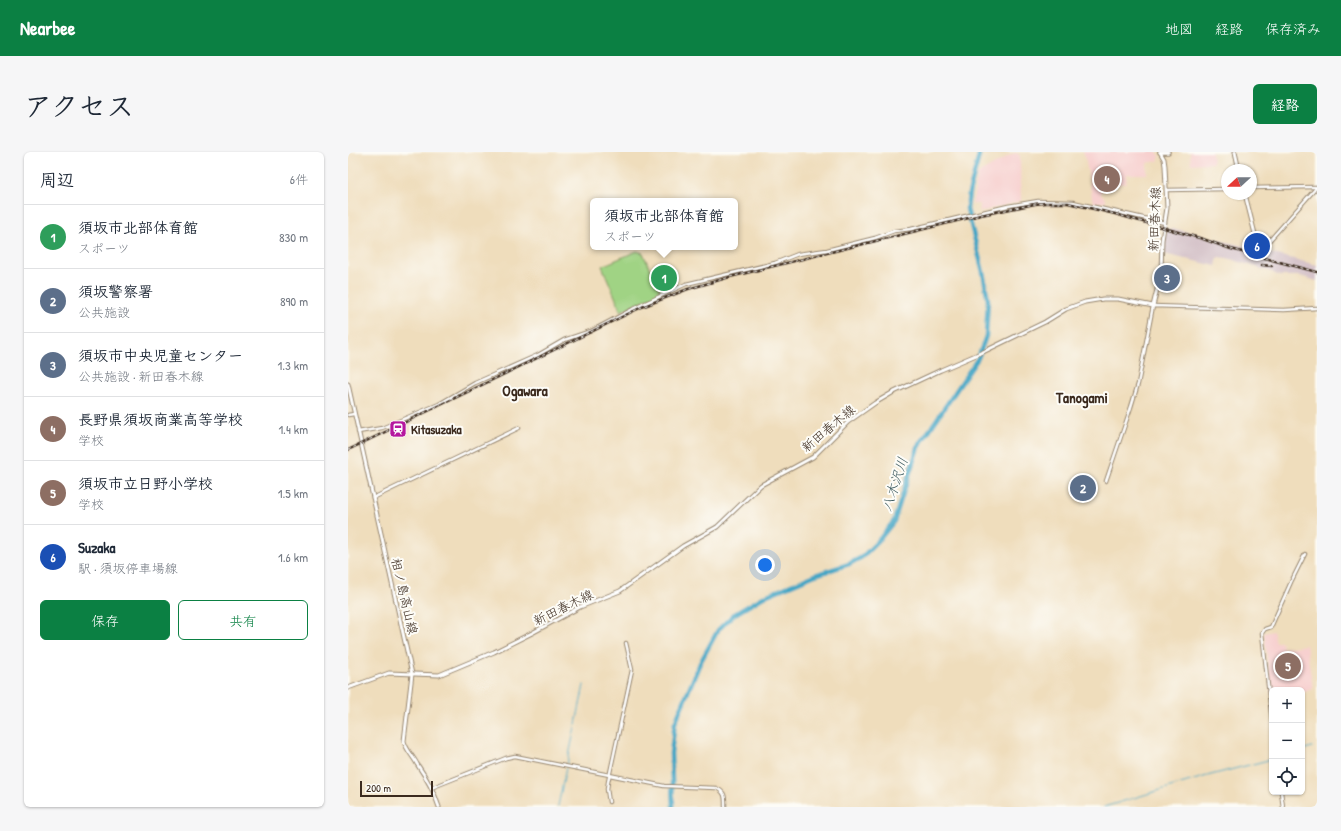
<!DOCTYPE html>
<html lang="ja">
<head>
<meta charset="utf-8">
<style>
  :root { --surface:#fff; --page:#f6f6f7; --text:#1f2937; --muted:#747a83; --line:#e0e1e3; --accent:#0b8043 }
  body { margin:0; font-family:"Patrick Hand","Klee One",sans-serif; background:var(--page); color:var(--text) }
  .controls { position:absolute; right:12px; bottom:12px; display:grid; overflow:hidden; border-radius:6px; box-shadow:0 1px 3px #0004 }
  .controls button { width:36px; height:36px; display:grid; place-items:center; padding:0; border:0; border-bottom:1px solid var(--line); background:var(--surface); color:var(--text); font:20px sans-serif }
  .compass { position:absolute; left:873px; top:12px; width:36px; height:36px; border-radius:50%; background:var(--surface); box-shadow:0 1px 3px #0004; rotate:249deg }
  .scale { position:absolute; left:12px; bottom:10px; width:73px; box-sizing:border-box; padding-left:4px; border:2px solid #3b2a1e; border-top:0; font-size:11px; line-height:14px; white-space:nowrap; color:#3b2a1e; -webkit-text-stroke:3px #fdfcf7; paint-order:stroke }
  .you { position:absolute; left:417px; top:413px; width:14px; height:14px; margin:-10px; border:3px solid #fff; border-radius:50%; background:#1a73e8; box-shadow:0 0 0 6px #1a73e833 }
  .badge { display:grid; place-items:center; width:26px; height:26px; border-radius:50%; background:var(--accent); color:#fff; font-size:13px; font-weight:700 }
  .pin { position:absolute; translate:-50% -50%; border:2px solid #fff; box-shadow:0 1px 4px #0006 }
  .popup { position:absolute; left:242px; top:46px; width:148px; height:52px; box-sizing:border-box; display:grid; place-content:center; border-radius:6px; background:var(--surface); filter:drop-shadow(0 1px 3px #0005); font-size:13px; white-space:nowrap; color:var(--muted) }
  .popup b { font-size:15px; color:var(--text) }
  .popup::after { content:''; position:absolute; left:50%; top:100%; margin-left:-8px; border:8px solid transparent; border-top-color:var(--surface) }
  .list { margin:0; padding:0; list-style:none }
  h2 { display:flex; justify-content:space-between; align-items:center; height:52px; margin:0; padding:0 16px; font-size:17px }
  h2 small { font-size:13px; font-weight:400; color:var(--muted) }
  .list li { display:grid; grid-template-columns:26px 1fr auto; gap:12px; align-items:center; box-sizing:border-box; height:64px; padding:0 16px; border-top:1px solid var(--line) }
  .list b { display:block; font-size:15px; white-space:nowrap }
  .list p { margin:0; font-size:13px; white-space:nowrap; color:var(--muted) }
  .list em { font-size:13px; font-style:normal; color:var(--muted) }
  .actions { display:flex; gap:8px; padding:12px 16px }
  .actions a { flex:1; padding:9px 0; border:1px solid var(--accent); border-radius:6px; text-align:center; font-size:14px; color:var(--accent) }
  .actions .main { background:var(--accent); color:#fff }
  .icon { flex:none; width:22px; height:22px; fill:none; stroke:currentColor; stroke-width:2; stroke-linecap:round; stroke-linejoin:round }
  .map { position:relative; flex:none; width:969px; height:655px; overflow:hidden; border-radius:6px }
  header { display:flex; align-items:center; gap:24px; box-sizing:border-box; height:56px; padding:0 20px; background:var(--accent); color:#fff }
  header strong { font-size:19px }
  nav { display:flex; gap:22px; margin-inline-start:auto; font-size:14px }
  .intro { display:flex; align-items:center; justify-content:space-between; box-sizing:border-box; height:96px; padding:0 24px }
  h1 { margin:0; font-size:28px }
  .button { padding:10px 18px; border-radius:6px; background:var(--accent); color:#fff; font-size:14px; font-weight:700 }
  main { display:flex; gap:24px; padding:0 24px }
  aside { flex:1; background:var(--surface); border-radius:6px; box-shadow:0 1px 3px #0004 }
  .map>svg:first-child { display:block }
  .built { fill:#f7d0cf }
  .industrial { fill:#d2bec5 }
  .green { fill:#a0d384; stroke:#6e7e51 }
  .lines { fill:none; stroke-linecap:round; stroke-linejoin:round }
  .stream { stroke:#45a6c5; stroke-width:1 }
  .river { stroke:#45a6c5; stroke-width:4.5 }
  .tertiary-casing { stroke:#95846d; stroke-width:4.5 }
  .secondary-casing { stroke:#95846d; stroke-width:5 }
  .trunk-casing { stroke:#95846d; stroke-width:5.5 }
  .tertiary { stroke:#fff; stroke-width:2.5 }
  .secondary { stroke:#fff; stroke-width:3 }
  .trunk { stroke:#fff; stroke-width:3.5 }
  .rail-casing { stroke:#3b2a1e; stroke-width:2.5 }
  .rail { stroke:#fdfcf7; stroke-width:1; stroke-dasharray:3; stroke-linecap:butt }
  .labels { text-anchor:middle; dominant-baseline:central; stroke-width:4; stroke-linejoin:round; paint-order:stroke }
  .street-label { font-size:13px; fill:#3b2a1e; stroke:#fdfcf7 }
  .poi-label { font-size:13px; font-weight:bold; fill:#3b2a1e; stroke:#fdfcf7; text-anchor:start }
  .water-label { font-size:14px; font-style:italic; fill:#3f5c61; stroke:#fdfcf7 }
  .quarter-label { font-size:15px; font-weight:bold; fill:#3b2a1e; stroke:#fdfcf7 }
</style>
</head>
<body>
<header>
<strong>Nearbee</strong>
<nav><a>地図</a><a>経路</a><a>保存済み</a></nav>
</header>
<div class="intro"><h1>アクセス</h1><a class="button">経路</a></div>
<main>
<aside>
<h2>周辺<small>6件</small></h2>
<ul class="list">
<li><span class="badge" style="background:#2e9e5b">1</span><div><b>須坂市北部体育館</b><p>スポーツ</p></div><em>830 m</em></li>
<li><span class="badge" style="background:#5c6f8a">2</span><div><b>須坂警察署</b><p>公共施設</p></div><em>890 m</em></li>
<li><span class="badge" style="background:#5c6f8a">3</span><div><b>須坂市中央児童センター</b><p>公共施設 · 新田春木線</p></div><em>1.3 km</em></li>
<li><span class="badge" style="background:#8d6e63">4</span><div><b>長野県須坂商業高等学校</b><p>学校</p></div><em>1.4 km</em></li>
<li><span class="badge" style="background:#8d6e63">5</span><div><b>須坂市立日野小学校</b><p>学校</p></div><em>1.5 km</em></li>
<li><span class="badge" style="background:#1a4fb4">6</span><div><b>Suzaka</b><p>駅 · 須坂停車場線</p></div><em>1.6 km</em></li>
</ul>
<div class="actions"><a class="main">保存</a><a>共有</a></div>
</aside>
<div class="map">
<svg width="969" height="655" viewBox="0 0 969 655">
  <rect width="100%" height="100%" fill="#fdfcf7"/>
  <filter id="ink" filterUnits="userSpaceOnUse"><feTurbulence type="fractalNoise" baseFrequency=".025" numOctaves="2"/><feDisplacementMap in="SourceGraphic" scale="8" xChannelSelector="R" yChannelSelector="G"/><feConvolveMatrix kernelMatrix="1 2 1 2 8 2 1 2 1" color-interpolation-filters="sRGB"/></filter>
  <filter id="wash" filterUnits="userSpaceOnUse"><feTurbulence type="fractalNoise" baseFrequency=".012" numOctaves="4" result="noise"/><feDisplacementMap in="SourceGraphic" scale="16" xChannelSelector="R" yChannelSelector="G"/><feGaussianBlur stdDeviation="0.9" result="paint"/><feColorMatrix in="noise" values="0 0 0 0 0 0 0 0 0 0 0 0 0 0 0 0 0 1.4 0 .05"/><feComposite in="paint" operator="in"/></filter>
  <g filter="url(#wash)">
    <rect width="100%" height="100%" fill="#efddbc"/>
    <g class="built">
      <polygon points="735,0 809,0 812,4 810,9 799,11 799,22 779,22 778,31 753,35 753,43 755,43 758,50 745,51 737,4"/>
      <polygon points="864,0 865,11 843,12 842,0"/>
      <polygon points="669,1 672,4 673,49 632,60 631,52 624,52 630,22 664,2"/>
      <polygon points="925,479 928,490 933,490 935,496 958,493 965,537 954,541 954,538 924,538 923,542 916,481"/>
    </g>
    <polygon class="industrial" points="818,77 828,77 969,113 969,129 952,124 931,124 924,120 879,106 870,105 868,114 816,102 816,86"/>
    <g class="green">
      <polygon points="289,99 295,101 312,141 273,159 254,114"/>
      <polygon points="319,113 328,133 313,140 304,119"/>
    </g>
    <g class="lines">
      <g class="stream">
        <polyline points="228,572 236,533"/>
        <polyline points="954,598 964,595"/>
        <polyline points="219,613 227,575"/>
        <polyline points="210,654 218,616"/>
        <polyline points="756,655 859,624 924,607"/>
      </g>
      <polyline class="river" points="325,655 323,601 327,571 352,511 370,478 385,463 417,444 467,423 501,412 514,405 530,389 546,369 570,295 630,206 638,184 640,148 635,120 619,57 621,41 631,4 631,0"/>
    </g>
  </g>
  <g filter="url(#ink)">
    <g class="lines">
      <g class="tertiary-casing">
        <g id="tertiary">
          <polyline points="903,36 969,35"/>
          <polyline points="818,38 879,37"/>
          <polyline points="909,86 921,89 969,35"/>
          <polyline points="0,263 6,262"/>
          <polyline points="10,280 34,276 91,252 127,231 190,203 216,188 243,179 285,157 338,132 427,111 450,102 479,98 527,86 546,79 563,77 660,54 690,49 725,50 817,71"/>
          <polyline points="758,329 783,255 790,232 805,154 936,158 969,156"/>
          <polyline points="25,346 171,276"/>
          <polyline points="924,569 914,481 917,477 923,475 943,430 957,402"/>
          <path d="M83,636L158,606L167,604L316,634L368,636C378,640 377,646 377,655"/>
          <polyline points="933,640 935,655"/>
          <polyline points="261,650 259,637 260,630 284,518 278,491"/>
        </g>
      </g>
      <g class="secondary-casing">
        <g id="secondary">
          <polyline points="887,0 891,18"/>
          <polyline points="897,42 907,82 909,86"/>
          <path d="M0,232L64,522L56,589C58,598 65,604 69,612C78,625 86,639 91,655"/>
          <polyline points="0,536 41,521 91,523 146,500 184,481 232,455 272,439 335,394 369,375 413,333 465,305 500,270 527,251 544,241 593,218 635,200 697,170 718,157 737,150 755,147 770,147 805,154 813,121 814,88 819,56 817,14 816,7 812,0"/>
        </g>
      </g>
      <g class="trunk-casing">
        <polyline id="trunk" points="812,0 820,0"/>
      </g>
      <use href="#tertiary" class="tertiary"/>
      <use href="#secondary" class="secondary"/>
      <use href="#trunk" class="trunk"/>
      <g class="rail-casing">
        <g id="rail">
          <polyline points="914,113 924,114"/>
          <polyline points="0,298 294,155 340,137 382,125 633,63 687,52 697,51 720,51 767,62 855,87 883,97 969,120"/>
        </g>
      </g>
      <use href="#rail" class="rail"/>
    </g>
  </g>
  <defs>
    <g id="station-square" transform="scale(0.9)"><rect x="-9" y="-9" width="18" height="18" rx="4" fill="#b5179e" stroke="#fdfcf7"/><path d="M-3-6H3Q5-6 5-4V2Q5 4 3 4L4.5 6H3L1.5 4h-3L-3 6H-4.5L-3 4Q-5 4-5 2V-4Q-5-6-3-6ZM-3.5-4v3h7v-3ZM-3.5 1v1.5H-2V1ZM2 1v1.5H3.5V1Z" fill="#fff"/></g>
  </defs>
  <g fill-rule="evenodd">
    <use href="#station-square" x="50" y="277"/>
  </g>
  <g class="labels">
    <g class="street-label">
      <text transform="translate(806 67) rotate(-88)">新田春木線</text>
      <text transform="translate(480 276) rotate(-40)">新田春木線</text>
      <text transform="translate(57 444) rotate(77)">相ノ島高山線</text>
      <text transform="translate(215 455) rotate(-26)">新田春木線</text>
    </g>
    <g class="poi-label">
      <text x="63" y="277">Kitasuzaka</text>
    </g>
    <g class="water-label">
      <text transform="translate(546 332) rotate(-72)">八木沢川</text>
    </g>
    <g class="quarter-label">
      <text x="177" y="238">Ogawara</text>
      <text x="734" y="245">Tanogami</text>
    </g>
  </g>
</svg>
<div class="controls">
<button>+</button>
<button>−</button>
<button><svg class="icon" aria-label="locate" viewBox="0 0 24 24"><circle cx="12" cy="12" r="6"/><path d="M12 2v4M12 18v4M2 12h4M18 12h4"/></svg></button>
</div>
<svg class="compass" viewBox="-18 -18 36 36"><path d="M0-13l5 13h-10z" fill="#e53935"/><path d="M0 13l5-13h-10z" fill="#747a83"/></svg>
<div class="scale">200 m</div>
<div class="you"></div>
<div class="pin badge" style="left:316px;top:126px;background:#2e9e5b">1</div>
<div class="popup"><b>須坂市北部体育館</b>スポーツ</div>
<div class="pin badge" style="left:735px;top:336px;background:#5c6f8a">2</div>
<div class="pin badge" style="left:819px;top:126px;background:#5c6f8a">3</div>
<div class="pin badge" style="left:759px;top:27px;background:#8d6e63">4</div>
<div class="pin badge" style="left:940px;top:514px;background:#8d6e63">5</div>
<div class="pin badge" style="left:909px;top:94px;background:#1a4fb4">6</div>
</div>
</main>
</body>
</html>
